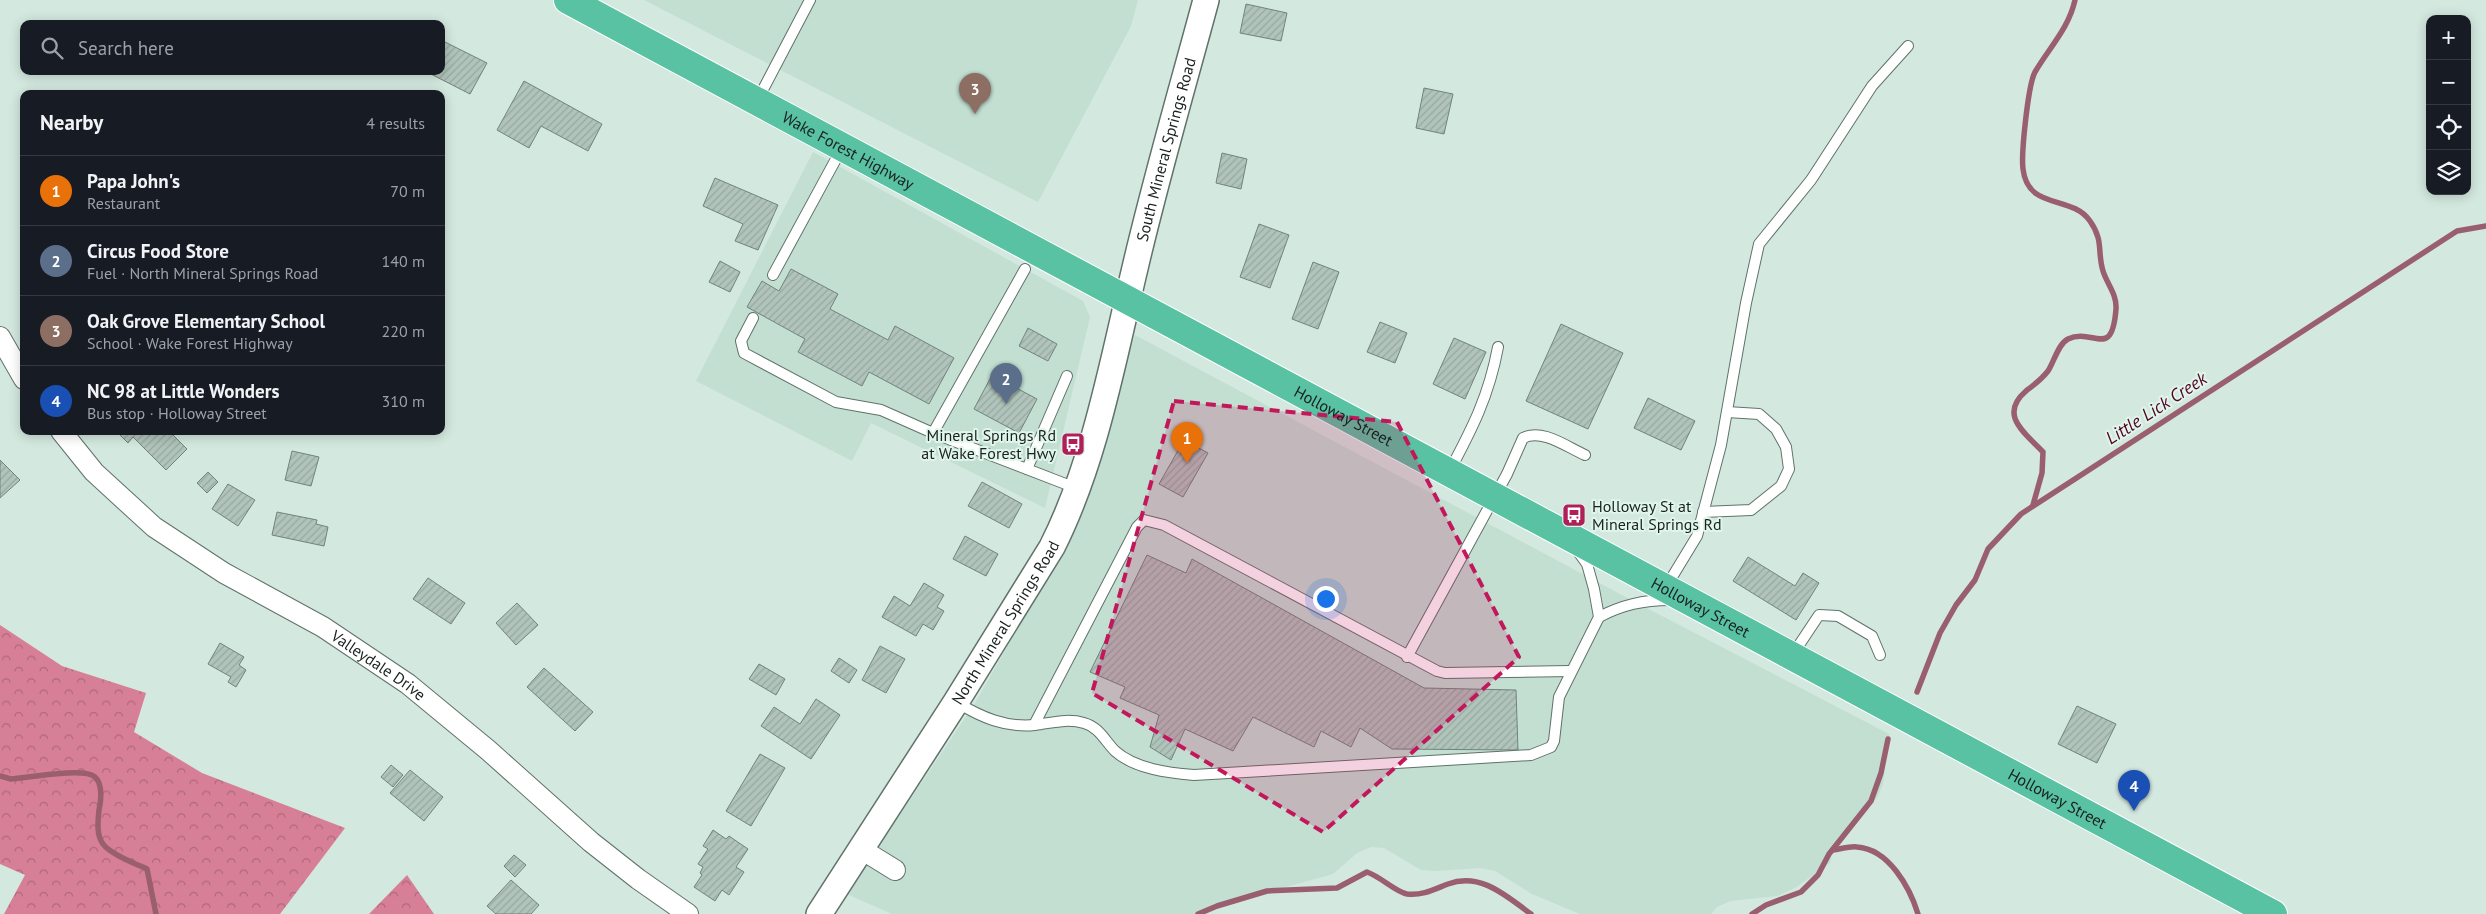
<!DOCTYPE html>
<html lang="en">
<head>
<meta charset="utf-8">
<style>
  :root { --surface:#171b24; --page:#20242c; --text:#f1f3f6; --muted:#9ea1a6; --line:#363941; --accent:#d394af }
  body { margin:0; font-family:"PT Sans",sans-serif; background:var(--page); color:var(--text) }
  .controls { position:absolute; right:15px; top:15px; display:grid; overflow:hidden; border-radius:10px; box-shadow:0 2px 12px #0003 }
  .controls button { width:45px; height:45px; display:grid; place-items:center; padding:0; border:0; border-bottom:1px solid var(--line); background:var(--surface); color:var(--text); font:25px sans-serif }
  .you { position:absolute; left:1325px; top:598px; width:18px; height:18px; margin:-12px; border:4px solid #fff; border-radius:50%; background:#1a73e8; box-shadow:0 0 0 8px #1a73e833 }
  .badge { display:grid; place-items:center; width:32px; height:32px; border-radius:50%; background:var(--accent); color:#fff; font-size:16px; font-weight:700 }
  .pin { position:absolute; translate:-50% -41px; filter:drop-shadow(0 1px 2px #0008) }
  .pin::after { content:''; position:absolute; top:26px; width:18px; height:15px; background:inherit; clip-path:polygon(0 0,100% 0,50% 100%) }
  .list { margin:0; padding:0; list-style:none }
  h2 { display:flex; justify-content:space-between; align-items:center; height:65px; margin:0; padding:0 20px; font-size:21px }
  h2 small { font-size:16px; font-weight:400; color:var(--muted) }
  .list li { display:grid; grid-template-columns:32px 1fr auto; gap:15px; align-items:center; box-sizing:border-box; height:70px; padding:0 20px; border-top:1px solid var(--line) }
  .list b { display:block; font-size:19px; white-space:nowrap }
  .list p { margin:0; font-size:16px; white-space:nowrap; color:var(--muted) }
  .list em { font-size:16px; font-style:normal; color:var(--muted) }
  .icon { flex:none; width:28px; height:28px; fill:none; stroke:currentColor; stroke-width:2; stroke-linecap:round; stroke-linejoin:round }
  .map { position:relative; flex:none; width:2486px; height:914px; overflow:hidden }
  .search { position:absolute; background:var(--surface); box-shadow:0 2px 12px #0003; left:20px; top:20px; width:425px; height:55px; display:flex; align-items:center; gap:12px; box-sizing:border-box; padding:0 18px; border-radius:10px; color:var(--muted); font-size:19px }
  .panel { position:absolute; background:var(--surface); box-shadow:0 2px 12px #0003; left:20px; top:90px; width:425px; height:345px; border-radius:10px }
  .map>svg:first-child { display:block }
  .built { fill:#c2dfd2 }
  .forest { fill:url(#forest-crowns) }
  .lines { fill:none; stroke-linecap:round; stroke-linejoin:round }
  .stream { stroke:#9a5f6e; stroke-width:5.5 }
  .building { fill:url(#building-hatch); stroke:#71847c }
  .service-casing { stroke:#60726a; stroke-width:12 }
  .minor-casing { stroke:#60726a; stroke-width:22 }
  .tertiary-casing { stroke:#60726a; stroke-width:28 }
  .trunk-casing { stroke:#fff; stroke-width:30 }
  .service { stroke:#fff; stroke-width:10 }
  .minor { stroke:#fff; stroke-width:20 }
  .tertiary { stroke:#fff; stroke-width:25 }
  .trunk { stroke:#58c2a2; stroke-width:28 }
  .marked { fill:#c2185b; fill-opacity:0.2; stroke:#c2185b; stroke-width:4; stroke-dasharray:10 6; stroke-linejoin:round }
  .labels { text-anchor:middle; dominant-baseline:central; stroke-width:4; stroke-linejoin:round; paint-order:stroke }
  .street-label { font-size:16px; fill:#1a211e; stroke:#e0f5ec }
  .poi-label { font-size:16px; fill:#1a211e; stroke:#e0f5ec; text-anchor:end }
  .water-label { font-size:18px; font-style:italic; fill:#540224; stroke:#e0f5ec }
</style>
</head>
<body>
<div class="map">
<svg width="2486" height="914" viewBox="0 0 2486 914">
  <defs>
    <pattern id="forest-crowns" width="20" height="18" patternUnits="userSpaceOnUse" patternTransform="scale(1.25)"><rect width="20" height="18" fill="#d77f96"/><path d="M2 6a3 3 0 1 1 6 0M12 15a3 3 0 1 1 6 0" fill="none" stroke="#ae687a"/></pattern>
    <pattern id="building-hatch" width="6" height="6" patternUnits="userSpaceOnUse" patternTransform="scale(1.25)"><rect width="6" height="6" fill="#b0c4bb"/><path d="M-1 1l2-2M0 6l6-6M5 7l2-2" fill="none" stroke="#97a8a0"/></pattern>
  </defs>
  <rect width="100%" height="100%" fill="#d3e8df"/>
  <g class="built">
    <polygon points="644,0 1138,0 1131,26 1038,202"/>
    <polygon points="813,152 1083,301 1090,317 1045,508 871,423 852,461 696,381"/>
    <polygon points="1135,335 1635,602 1889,734 1883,784 1877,798 1841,835 1833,850 1830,863 1795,888 1777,896 1730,901 1717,907 1711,914 1580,914 1532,894 1495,871 1480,868 1436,871 1421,870 1384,848 1371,847 1357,853 1333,874 1217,906 1198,914 892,914 847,894 975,703 1068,540"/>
  </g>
  <g class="forest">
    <polygon points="0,625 62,666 146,693 134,732 202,773 345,828 280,914 4,914 25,875 0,864"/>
    <polygon points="407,875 434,914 369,914"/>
  </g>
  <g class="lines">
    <g class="stream">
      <path d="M2033,505L2042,473L2043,452C2025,433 1998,415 2026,391C2035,384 2041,380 2048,371C2054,362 2058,344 2068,339C2093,327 2112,361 2116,309C2117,294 2107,284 2103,271C2097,251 2104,241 2090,221C2071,194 2028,211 2023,169C2021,154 2028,85 2035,72C2049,48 2069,28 2075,0"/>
      <polyline points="1917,692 1940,633 1956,605 1975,580 1988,549 2021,514 2457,231 2486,226"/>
      <path d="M0,776L11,779C27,778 84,767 95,777C103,784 101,801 99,810C98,820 96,835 103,844C110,854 136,864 147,869L156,914"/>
      <path d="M1833,850C1841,849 1850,846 1857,847C1889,849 1910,888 1918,914"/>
      <path d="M1198,914L1217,906L1267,891L1337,888L1367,872C1381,877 1396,892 1407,894C1422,896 1435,889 1448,884C1481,872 1506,896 1531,914"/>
      <polyline points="1752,914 1766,905 1801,892 1818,875 1829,854 1871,801 1881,773 1888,739"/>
    </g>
  </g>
  <g class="building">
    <polygon points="1246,4 1287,13 1281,41 1240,33"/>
    <polygon points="441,40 487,63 470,94 425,71 441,71"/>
    <polygon points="524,81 602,124 588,151 541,126 529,148 497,130"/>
    <polygon points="1424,88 1453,94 1444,134 1416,128"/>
    <polygon points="1222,153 1247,159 1241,189 1216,183"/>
    <polygon points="715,178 778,205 758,250 735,241 743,224 703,206"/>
    <polygon points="1259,224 1289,235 1270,288 1240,277"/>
    <polygon points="720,261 740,272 730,292 709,282"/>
    <polygon points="1313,262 1339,272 1318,329 1292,319"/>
    <polygon points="791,269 838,294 830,309 888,340 895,326 954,358 929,404 869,372 862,386 798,352 805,339 747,307 762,281 779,291"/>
    <polygon points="1380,322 1407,333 1395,363 1367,352"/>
    <polygon points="1561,324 1623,353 1588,429 1526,401"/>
    <polygon points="1028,328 1057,344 1048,361 1019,346"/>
    <polygon points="1454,338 1486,352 1465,399 1433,384"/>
    <polygon points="992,375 1037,399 1019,433 974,409"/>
    <polygon points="1648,398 1695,421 1681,450 1634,428"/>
    <polygon points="121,431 169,431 187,449 166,470 133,437 128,443 119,434"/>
    <polygon points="1184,440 1208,453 1183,497 1159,484"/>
    <polygon points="292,451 319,457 311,486 285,480"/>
    <polygon points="0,460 20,480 0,498"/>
    <polygon points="208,472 218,482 207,493 197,483"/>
    <polygon points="982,482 1022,504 1009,528 968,506"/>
    <polygon points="228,484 255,500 238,526 212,509"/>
    <polygon points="277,512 317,520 316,524 328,527 324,546 272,535"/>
    <polygon points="965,536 998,554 986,576 953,559"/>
    <polygon points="1147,555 1186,573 1192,559 1424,688 1516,690 1518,750 1392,749 1360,728 1351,747 1321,731 1314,747 1253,717 1233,751 1185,729 1171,760 1150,747 1159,715 1120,698 1125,687 1090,672"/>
    <polygon points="1748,557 1795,586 1803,573 1819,583 1796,620 1733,581"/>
    <polygon points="428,578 465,603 451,624 413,599"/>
    <polygon points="924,583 944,595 937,607 944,611 933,630 923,624 916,636 882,617 894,596 910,606"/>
    <polygon points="517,603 538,625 516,645 496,623"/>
    <polygon points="220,643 244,657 239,665 246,670 236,687 228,682 231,677 208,664"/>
    <polygon points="880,646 905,659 886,693 862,680"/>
    <polygon points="839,658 857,670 849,683 831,671"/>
    <polygon points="759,664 785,679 776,695 749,679"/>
    <polygon points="544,668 593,712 575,731 527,687"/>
    <polygon points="816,699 840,715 811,759 761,726 774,707 800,724"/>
    <polygon points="2077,706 2116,724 2097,763 2058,744"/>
    <polygon points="760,754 785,768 751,826 726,811"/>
    <polygon points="391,765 403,775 393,787 381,777"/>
    <polygon points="410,770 443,797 424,821 390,793"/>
    <polygon points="713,830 726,839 729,836 748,849 736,867 744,872 729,895 722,890 715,901 694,887 702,875 700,873 703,867 698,864 708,849 703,846"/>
    <polygon points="514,855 526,865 515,877 504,866"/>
    <polygon points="511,880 539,905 531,914 496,914 487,906"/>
  </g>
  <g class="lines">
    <g class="service-casing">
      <g id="service">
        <polyline points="757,101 810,0"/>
        <polyline points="773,275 842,148"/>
        <polyline points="753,318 741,341 744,353 836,402 881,410 933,433 1076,488"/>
        <polyline points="933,433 1025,269"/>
        <polyline points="1027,469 1067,376"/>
        <path d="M1449,472C1472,429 1489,396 1498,347"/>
        <polyline points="1703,512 1751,510 1781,486 1789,469 1786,447 1776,429 1759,414 1727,412"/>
        <polyline points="1666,587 1697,536 1721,445 1746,303 1759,244 1811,180 1872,86 1908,46"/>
        <path d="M1599,617C1622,605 1643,600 1670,600"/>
        <polyline points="1793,654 1819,615 1838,616 1872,636 1880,655"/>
        <path d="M1407,657L1507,474L1523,438C1542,428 1567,447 1585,455"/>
        <path d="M956,702C981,717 1005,728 1035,725C1052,723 1067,718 1084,723C1099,727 1105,741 1115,751C1135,769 1169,773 1194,775L1531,755L1551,747L1554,741L1559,697L1599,617L1594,589L1587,564L1577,550"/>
        <polyline points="1034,725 1137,527 1144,520 1164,525 1437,671 1445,673 1571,671"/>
      </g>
    </g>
    <g class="minor-casing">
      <g id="minor">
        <polyline points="0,337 24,379"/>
        <path id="s1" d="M61,431L94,472L154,527L224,573L323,627L408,684L488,750L591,842L638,879L688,914"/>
        <polyline points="861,849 895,870"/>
      </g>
    </g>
    <g class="tertiary-casing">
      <g id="tertiary">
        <path id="s2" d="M819,914L956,702L1052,547C1095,462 1113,360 1135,268C1156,178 1182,89 1206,0"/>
      </g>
    </g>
    <g class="trunk-casing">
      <g id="trunk">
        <path id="s3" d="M568,0L2273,914"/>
      </g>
    </g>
    <use href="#service" class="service"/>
    <use href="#minor" class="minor"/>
    <use href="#tertiary" class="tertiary"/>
    <use href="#trunk" class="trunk"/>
  </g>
  <path class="marked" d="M1174,401L1397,422L1519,657L1323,832L1092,693Z"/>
  <defs>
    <g id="bus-square" transform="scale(1.25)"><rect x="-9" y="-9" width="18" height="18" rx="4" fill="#af2058" stroke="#e0f5ec"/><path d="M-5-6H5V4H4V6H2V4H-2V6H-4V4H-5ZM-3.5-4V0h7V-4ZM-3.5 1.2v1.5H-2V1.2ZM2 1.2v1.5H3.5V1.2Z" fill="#fff"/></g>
  </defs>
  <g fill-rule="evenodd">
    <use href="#bus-square" x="1073" y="444"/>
    <use href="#bus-square" x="1574" y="515"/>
  </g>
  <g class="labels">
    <g class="street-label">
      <text stroke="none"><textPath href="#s3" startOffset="318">Wake Forest Highway</textPath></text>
      <text stroke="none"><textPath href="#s2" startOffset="849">South Mineral Springs Road</textPath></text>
      <text stroke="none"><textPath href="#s3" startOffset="880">Holloway Street</textPath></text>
      <text stroke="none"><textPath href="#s3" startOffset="1285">Holloway Street</textPath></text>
      <text stroke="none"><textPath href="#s2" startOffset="346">North Mineral Springs Road</textPath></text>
      <text stroke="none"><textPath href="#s1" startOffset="398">Valleydale Drive</textPath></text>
      <text stroke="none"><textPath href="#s3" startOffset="1690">Holloway Street</textPath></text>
    </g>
    <g class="poi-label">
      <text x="1056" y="435">Mineral Springs Rd<tspan x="1056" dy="18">at Wake Forest Hwy</tspan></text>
      <text x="1592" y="506" text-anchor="start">Holloway St at<tspan x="1592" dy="18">Mineral Springs Rd</tspan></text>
    </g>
    <g class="water-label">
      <text transform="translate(2156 408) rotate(-33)">Little Lick Creek</text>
    </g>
  </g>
</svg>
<div class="controls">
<button>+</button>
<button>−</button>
<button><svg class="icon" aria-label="locate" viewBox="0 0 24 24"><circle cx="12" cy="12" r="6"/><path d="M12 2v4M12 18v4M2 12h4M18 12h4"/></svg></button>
<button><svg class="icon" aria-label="layers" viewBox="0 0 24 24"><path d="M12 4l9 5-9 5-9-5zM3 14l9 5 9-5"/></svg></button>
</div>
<div class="you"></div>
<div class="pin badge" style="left:1187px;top:463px;background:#e8710a">1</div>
<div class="pin badge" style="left:1006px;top:404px;background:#5c6f8a">2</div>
<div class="pin badge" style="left:975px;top:114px;background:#8d6e63">3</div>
<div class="pin badge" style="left:2134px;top:811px;background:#1a4fb4">4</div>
<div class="search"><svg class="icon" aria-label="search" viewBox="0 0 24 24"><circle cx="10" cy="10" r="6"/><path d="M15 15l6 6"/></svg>Search here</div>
<section class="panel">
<h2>Nearby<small>4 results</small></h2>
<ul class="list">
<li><span class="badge" style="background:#e8710a">1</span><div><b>Papa John's</b><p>Restaurant</p></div><em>70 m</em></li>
<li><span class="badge" style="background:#5c6f8a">2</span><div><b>Circus Food Store</b><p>Fuel · North Mineral Springs Road</p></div><em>140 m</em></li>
<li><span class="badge" style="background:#8d6e63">3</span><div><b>Oak Grove Elementary School</b><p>School · Wake Forest Highway</p></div><em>220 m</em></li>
<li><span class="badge" style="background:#1a4fb4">4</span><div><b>NC 98 at Little Wonders</b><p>Bus stop · Holloway Street</p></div><em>310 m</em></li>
</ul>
</section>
</div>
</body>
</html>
